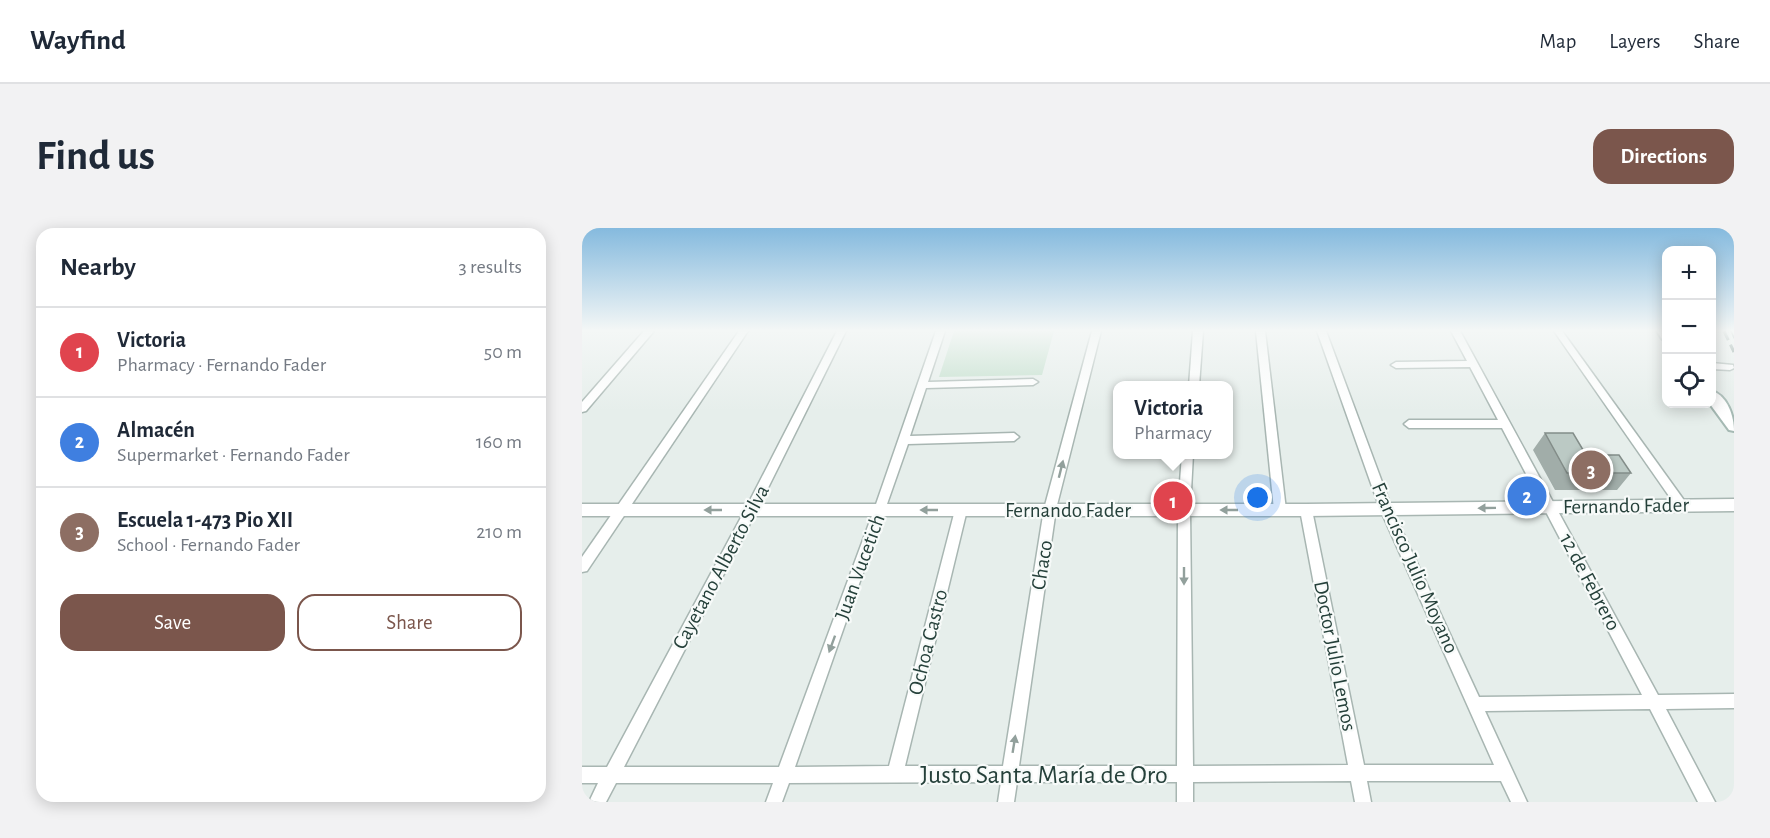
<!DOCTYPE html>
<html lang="en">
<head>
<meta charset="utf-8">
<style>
  :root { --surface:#fff; --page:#f2f2f3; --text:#1f2937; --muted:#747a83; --line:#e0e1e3; --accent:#7b564c }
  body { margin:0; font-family:"Alegreya Sans",sans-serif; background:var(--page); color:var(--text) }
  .controls { position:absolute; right:18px; top:18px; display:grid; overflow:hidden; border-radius:12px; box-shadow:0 3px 15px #0003 }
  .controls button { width:54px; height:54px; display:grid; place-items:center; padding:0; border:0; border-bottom:2px solid var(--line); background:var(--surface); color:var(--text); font:30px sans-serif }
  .you { position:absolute; left:676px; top:270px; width:21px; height:21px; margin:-15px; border:4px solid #fff; border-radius:50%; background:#1a73e8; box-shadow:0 0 0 9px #1a73e833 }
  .badge { display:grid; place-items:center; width:39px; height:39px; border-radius:50%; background:var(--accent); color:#fff; font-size:20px; font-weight:700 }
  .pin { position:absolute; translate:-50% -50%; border:3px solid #fff; box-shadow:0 2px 6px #0006 }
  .popup { position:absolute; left:531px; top:153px; width:120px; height:78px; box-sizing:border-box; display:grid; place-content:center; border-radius:12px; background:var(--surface); filter:drop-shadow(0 2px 4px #0005); font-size:20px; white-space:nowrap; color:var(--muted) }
  .popup b { font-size:22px; color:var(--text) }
  .popup::after { content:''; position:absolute; left:50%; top:100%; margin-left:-12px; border:12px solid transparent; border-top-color:var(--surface) }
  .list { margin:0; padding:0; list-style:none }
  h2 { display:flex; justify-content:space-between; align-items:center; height:78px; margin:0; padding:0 24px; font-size:26px }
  h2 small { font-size:20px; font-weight:400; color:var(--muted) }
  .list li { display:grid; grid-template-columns:39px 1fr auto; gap:18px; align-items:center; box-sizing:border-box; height:90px; padding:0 24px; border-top:2px solid var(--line) }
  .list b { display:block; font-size:22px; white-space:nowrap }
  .list p { margin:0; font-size:20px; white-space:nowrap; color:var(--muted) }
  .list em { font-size:20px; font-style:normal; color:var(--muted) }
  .actions { display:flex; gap:12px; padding:18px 24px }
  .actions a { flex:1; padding:14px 0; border:2px solid var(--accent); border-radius:18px; text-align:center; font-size:21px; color:var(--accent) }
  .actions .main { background:var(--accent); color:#fff }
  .icon { flex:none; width:33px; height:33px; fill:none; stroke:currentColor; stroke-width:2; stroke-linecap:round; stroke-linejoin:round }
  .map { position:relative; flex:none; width:1152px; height:574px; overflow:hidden; border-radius:18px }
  header { display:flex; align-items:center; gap:36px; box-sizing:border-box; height:84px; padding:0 30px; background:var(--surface); border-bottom:2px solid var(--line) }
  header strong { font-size:28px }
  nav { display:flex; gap:33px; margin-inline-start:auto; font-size:21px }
  .intro { display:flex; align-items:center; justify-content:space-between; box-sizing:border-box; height:144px; padding:0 36px }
  h1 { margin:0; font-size:42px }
  .button { padding:15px 27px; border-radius:18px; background:var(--accent); color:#fff; font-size:21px; font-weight:700 }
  main { display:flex; gap:36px; padding:0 36px }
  aside { flex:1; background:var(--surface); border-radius:18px; box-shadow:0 3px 15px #0003 }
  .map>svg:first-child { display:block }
  .green { fill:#c0deca }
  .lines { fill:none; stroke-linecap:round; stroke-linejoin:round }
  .minor-casing { stroke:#a8b6b2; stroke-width:3 }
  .tertiary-casing { stroke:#a8b6b2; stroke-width:3 }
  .secondary-casing { stroke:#a5b9b3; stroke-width:4 }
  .minor { fill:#fff; fill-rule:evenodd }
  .tertiary { fill:#fff; fill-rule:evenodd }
  .secondary { fill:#fff; fill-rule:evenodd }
  .tram { stroke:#607b75; stroke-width:1.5 }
  .rail { stroke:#607b75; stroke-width:3; stroke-dasharray:10 5; stroke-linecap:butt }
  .wall { fill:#a1ada9 }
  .building { fill:#bbc9c4; stroke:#838d89; stroke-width:1.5 }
  .oneway { fill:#92a09c }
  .labels { text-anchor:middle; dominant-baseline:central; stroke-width:4.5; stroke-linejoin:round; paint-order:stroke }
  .street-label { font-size:21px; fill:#25403a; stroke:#f7faf9 }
  .near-street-label { font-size:26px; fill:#25403a; stroke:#f7faf9 }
</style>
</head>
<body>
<header>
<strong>Wayfind</strong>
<nav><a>Map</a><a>Layers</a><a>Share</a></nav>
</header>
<div class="intro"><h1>Find us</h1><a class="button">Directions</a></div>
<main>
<aside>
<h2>Nearby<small>3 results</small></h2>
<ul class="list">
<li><span class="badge" style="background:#e0444e">1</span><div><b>Victoria</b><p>Pharmacy · Fernando Fader</p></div><em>50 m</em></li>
<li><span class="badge" style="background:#3f7fe0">2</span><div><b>Almacén</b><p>Supermarket · Fernando Fader</p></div><em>160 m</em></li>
<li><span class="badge" style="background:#8d6e63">3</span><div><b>Escuela 1-473 Pio XII</b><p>School · Fernando Fader</p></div><em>210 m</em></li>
</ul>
<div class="actions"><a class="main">Save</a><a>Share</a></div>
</aside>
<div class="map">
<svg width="1152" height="574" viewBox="0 0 1152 574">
  <rect width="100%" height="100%" fill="#e6eeeb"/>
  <polygon class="green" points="372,103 472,103 460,147 357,149"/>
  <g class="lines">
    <g class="minor-casing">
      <g id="minor">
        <polygon points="62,103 72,103 4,183 0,184 0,174"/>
        <polygon points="157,103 166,103 5,343 0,344 0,329"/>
        <polygon points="255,103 264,103 175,282 42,539 197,539 292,282 354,103 363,103 346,154 451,151 456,154 451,157 344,160 328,208 432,205 437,209 432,213 326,216 213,539 307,538 373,282 375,279 383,279 385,282 323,538 421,538 462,281 510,103 519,103 474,281 437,538 595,538 596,282 600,226 611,226 608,282 611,538 766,537 718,282 720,279 728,279 730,282 782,537 912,537 798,281 735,103 744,103 810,281 897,469 1060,467 920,200 827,200 822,196 827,192 916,192 888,139 814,140 809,137 814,134 885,133 869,103 878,103 1076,467 1152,466 1152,480 1084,481 1133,574 1116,574 1068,481 903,483 945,574 929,574 919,553 785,553 789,574 773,574 769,553 611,554 611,574 595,574 595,554 435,554 432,574 416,574 419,554 207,555 200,574 184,574 191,555 34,555 24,574 7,574 16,555 0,555 0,539 25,539 163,282"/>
        <polygon points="611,103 621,103 617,158 607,158"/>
        <polygon points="674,103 683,103 704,282 702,285 694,285 692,282"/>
        <polygon points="972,103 980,103 1104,275 1106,278 1104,281 1096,281"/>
        <polygon points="1130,135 1151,137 1152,140 1148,142 1130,141"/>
      </g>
    </g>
    <g class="tertiary-casing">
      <polygon id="tertiary" points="1152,271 1152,283 724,288 0,288 0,276 724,276"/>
    </g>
    <g class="secondary-casing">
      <g id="secondary">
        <polygon points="1075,103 1084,103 1084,112 1080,111"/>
        <path d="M1130,163C1146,168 1152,189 1152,203L1147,202L1128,176Z"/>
      </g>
    </g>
    <use href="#minor" class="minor"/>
    <use href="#tertiary" class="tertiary"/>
    <use href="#secondary" class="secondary"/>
    <polyline class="tram" points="1149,103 1152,110"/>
    <polyline class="rail" points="1142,103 1152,124"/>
  </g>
  <polygon class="wall" points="963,205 1004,227 1049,245 1035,262 973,262 951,222"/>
  <polygon class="building" points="963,205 991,205 1004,227 1037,227 1049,245 985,245"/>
  <defs><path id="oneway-solid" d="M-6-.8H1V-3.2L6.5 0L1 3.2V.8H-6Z" transform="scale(1.5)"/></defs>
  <g class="oneway">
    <use href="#oneway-solid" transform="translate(479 241) rotate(-76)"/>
    <use href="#oneway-solid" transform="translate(905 280) rotate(179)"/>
    <use href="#oneway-solid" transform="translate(131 282) rotate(-180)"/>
    <use href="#oneway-solid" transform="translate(347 282) rotate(-180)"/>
    <use href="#oneway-solid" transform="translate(647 282) rotate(180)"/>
    <use href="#oneway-solid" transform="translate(602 348) rotate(90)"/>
    <use href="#oneway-solid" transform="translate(250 416) rotate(110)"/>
    <use href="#oneway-solid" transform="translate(432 516) rotate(-81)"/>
  </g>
  <linearGradient id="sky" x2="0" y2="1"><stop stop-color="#85bade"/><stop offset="0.56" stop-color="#f4f7f6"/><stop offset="1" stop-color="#f4f7f6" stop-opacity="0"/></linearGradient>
  <rect width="1152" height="183" fill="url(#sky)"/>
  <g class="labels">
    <g class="street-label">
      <text transform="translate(1044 278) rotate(-1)">Fernando Fader</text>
      <text x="486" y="282">Fernando Fader</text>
      <text transform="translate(460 337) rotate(-81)">Chaco</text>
      <text transform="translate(139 339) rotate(-62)">Cayetano Alberto Silva</text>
      <text transform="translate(278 339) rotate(-70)">Juan Vucetich</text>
      <text transform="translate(833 340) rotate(66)">Francisco Julio Moyano</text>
      <text transform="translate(1008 354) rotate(62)">12 de Febrero</text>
      <text transform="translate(346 414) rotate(-76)">Ochoa Castro</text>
      <text transform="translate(753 428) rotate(79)">Doctor Julio Lemos</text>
    </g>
    <g class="near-street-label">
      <text x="462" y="547">Justo Santa María de Oro</text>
    </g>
  </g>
</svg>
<div class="controls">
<button>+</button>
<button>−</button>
<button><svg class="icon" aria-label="locate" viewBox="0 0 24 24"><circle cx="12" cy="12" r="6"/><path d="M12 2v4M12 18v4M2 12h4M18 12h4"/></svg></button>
</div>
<div class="you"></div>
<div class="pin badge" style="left:591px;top:273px;background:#e0444e">1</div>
<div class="popup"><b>Victoria</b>Pharmacy</div>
<div class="pin badge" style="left:945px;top:268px;background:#3f7fe0">2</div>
<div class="pin badge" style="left:1009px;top:242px;background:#8d6e63">3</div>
</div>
</main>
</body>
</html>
